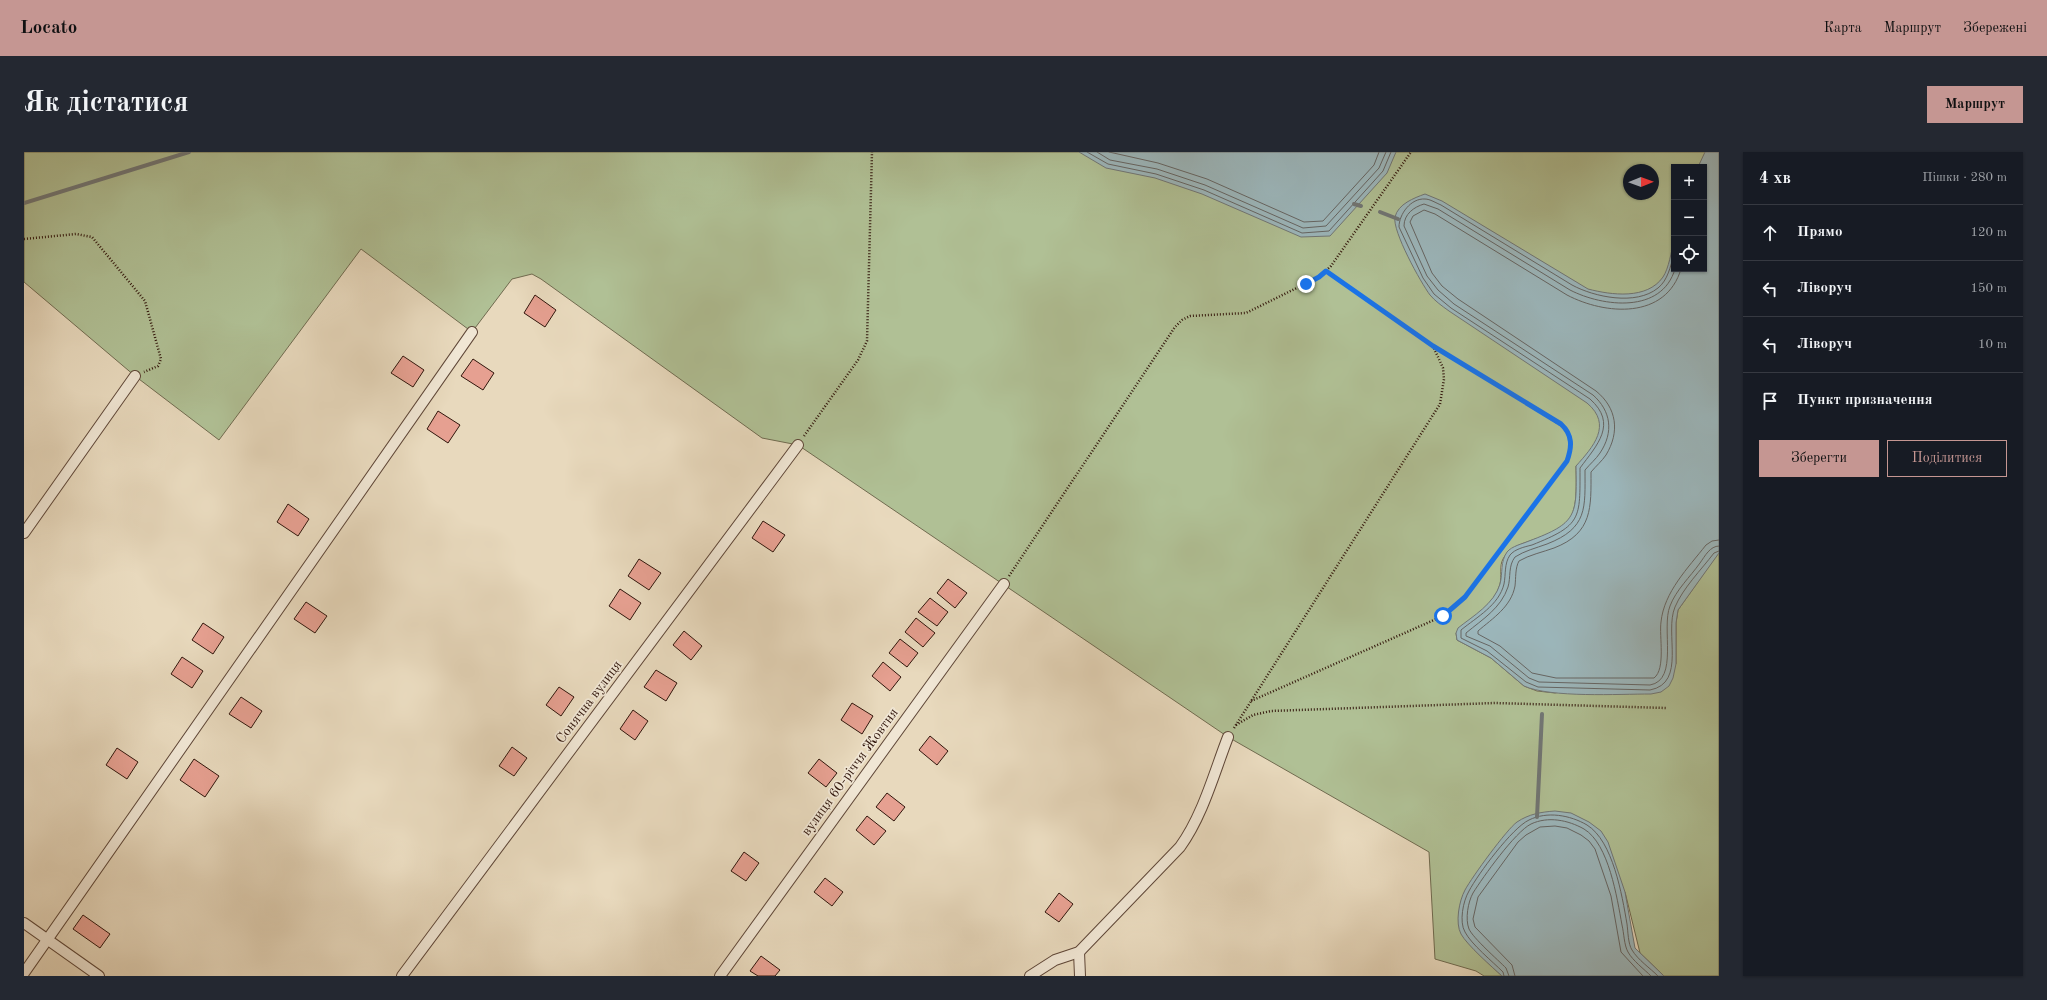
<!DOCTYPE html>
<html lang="uk">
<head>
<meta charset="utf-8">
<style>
  :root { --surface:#171b24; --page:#242831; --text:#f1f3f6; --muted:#9ea1a6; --line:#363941; --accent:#c59692 }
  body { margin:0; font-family:"Old Standard TT",serif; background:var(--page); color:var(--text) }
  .controls { position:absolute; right:12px; top:12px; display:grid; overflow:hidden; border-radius:0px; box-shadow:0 1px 3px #0004 }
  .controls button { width:36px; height:36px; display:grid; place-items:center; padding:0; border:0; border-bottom:1px solid var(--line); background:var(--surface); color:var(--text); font:20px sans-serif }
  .compass { position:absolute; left:1599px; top:12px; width:36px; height:36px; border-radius:50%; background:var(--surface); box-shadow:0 1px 3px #0004; rotate:89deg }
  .stop { position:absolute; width:12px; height:12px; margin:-9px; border:3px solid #1a73e8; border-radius:50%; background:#fff }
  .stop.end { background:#1a73e8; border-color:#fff; box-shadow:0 1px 4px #0008 }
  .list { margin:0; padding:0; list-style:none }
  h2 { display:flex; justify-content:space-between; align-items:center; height:52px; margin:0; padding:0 16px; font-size:17px }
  h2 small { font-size:13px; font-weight:400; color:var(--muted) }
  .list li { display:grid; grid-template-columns:26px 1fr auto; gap:12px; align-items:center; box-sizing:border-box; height:56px; padding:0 16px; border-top:1px solid var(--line) }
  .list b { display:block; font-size:15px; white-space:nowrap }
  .list em { font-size:13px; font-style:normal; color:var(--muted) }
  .actions { display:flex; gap:8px; padding:12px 16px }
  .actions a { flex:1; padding:9px 0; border:1px solid var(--accent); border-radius:0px; text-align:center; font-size:14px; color:var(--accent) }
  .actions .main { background:var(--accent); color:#111 }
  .icon { flex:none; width:22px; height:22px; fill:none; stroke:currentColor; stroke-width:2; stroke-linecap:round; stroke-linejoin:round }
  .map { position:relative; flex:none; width:1695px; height:824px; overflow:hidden; border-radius:0px }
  header { display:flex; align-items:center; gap:24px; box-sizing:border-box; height:56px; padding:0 20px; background:var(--accent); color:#111 }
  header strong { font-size:19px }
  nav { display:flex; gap:22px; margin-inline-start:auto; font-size:14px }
  .intro { display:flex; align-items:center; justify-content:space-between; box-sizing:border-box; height:96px; padding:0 24px }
  h1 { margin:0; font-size:28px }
  .button { padding:10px 18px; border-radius:0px; background:var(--accent); color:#111; font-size:14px; font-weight:700 }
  main { display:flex; gap:24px; padding:0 24px }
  aside { flex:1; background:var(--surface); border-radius:0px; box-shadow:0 1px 3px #0004 }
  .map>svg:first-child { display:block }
  .green { fill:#b0c095; stroke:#706b50; fill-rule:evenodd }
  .water { fill:#9cb7bc; stroke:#717776 }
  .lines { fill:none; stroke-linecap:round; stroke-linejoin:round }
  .shore { stroke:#666664; stroke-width:1 }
  .stream { stroke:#717776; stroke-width:4 }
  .building { fill:#e6a091; stroke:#31160c }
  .minor-casing { stroke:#5f4738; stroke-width:12 }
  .path { stroke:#31160c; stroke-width:2.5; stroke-dasharray:1 2; stroke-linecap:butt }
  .minor { stroke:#f0e6d4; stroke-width:10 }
  .route { stroke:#1a73e8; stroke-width:5 }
  .labels { text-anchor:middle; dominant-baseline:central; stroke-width:3.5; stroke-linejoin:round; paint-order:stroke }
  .street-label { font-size:14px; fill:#31160c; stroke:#f0e6d4 }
</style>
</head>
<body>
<header>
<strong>Locato</strong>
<nav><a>Карта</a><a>Маршрут</a><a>Збережені</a></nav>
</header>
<div class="intro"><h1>Як дістатися</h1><a class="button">Маршрут</a></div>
<main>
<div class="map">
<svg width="1695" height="824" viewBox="0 0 1695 824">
  <rect width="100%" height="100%" fill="#e8d9bd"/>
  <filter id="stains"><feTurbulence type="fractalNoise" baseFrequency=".005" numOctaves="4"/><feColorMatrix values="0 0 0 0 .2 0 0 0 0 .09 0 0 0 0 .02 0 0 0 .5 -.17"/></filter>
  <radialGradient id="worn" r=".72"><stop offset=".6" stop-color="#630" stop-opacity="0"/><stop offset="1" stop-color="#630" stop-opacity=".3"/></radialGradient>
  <path class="green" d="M0,0H1695V231L1552,314C1553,368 1552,373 1500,391C1492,394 1483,399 1479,407C1475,414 1478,424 1476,432C1471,452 1447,467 1432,481L1433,488L1467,506L1500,534L1513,539L1531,541L1652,512V471L1654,458L1695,400V824H1640L1616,801L1601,740L1460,807L1478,824H1460L1452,819L1411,807L1405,700L1204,585L774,293L738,286L517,127L508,122L488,127L448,180L337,97L195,288L111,224L0,130ZM1650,15H1680V117H1650ZM1605,18H1629V42H1605Z"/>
  <g class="water">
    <polygon points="1055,0 1372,0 1363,21 1306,84 1277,85 1178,42 1131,26 1082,16"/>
    <path d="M1681,0H1695V401L1654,458L1652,471V512L1649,526L1645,534L1637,540L1627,542C1594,542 1527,546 1500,534L1467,506L1433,488L1432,481L1434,476C1449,464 1470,452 1476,432C1479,421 1476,410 1483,400C1488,394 1498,392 1505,389C1553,371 1553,364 1552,314C1569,295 1589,273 1563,251L1425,159C1418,154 1411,149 1406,143C1397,131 1368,79 1371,65C1374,52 1390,46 1401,42L1418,49L1564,137C1587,143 1623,148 1639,125C1645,116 1647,100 1650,89V117H1680V15H1674Z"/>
    <path d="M1531,659L1547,661L1565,670L1577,679L1584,690L1601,740L1611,796L1640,824H1478C1468,815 1443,793 1437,782C1431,771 1435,749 1441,738C1448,725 1483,677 1493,670C1505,662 1517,660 1531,659Z"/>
  </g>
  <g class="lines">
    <g class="shore">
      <polyline points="1063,0 1084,12 1132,22 1180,38 1278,81 1305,79 1359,19 1367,0"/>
      <polyline points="1073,0 1086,8 1133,17 1181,33 1279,76 1302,74 1355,16 1362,0"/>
      <polyline points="1085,0 1134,11 1183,27 1280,70 1299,69 1350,13 1355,0"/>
      <path d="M1650,103C1646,115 1644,128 1634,136C1612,154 1570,145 1548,133L1417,53C1412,51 1406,47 1401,47C1387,46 1375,62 1375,75L1399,126L1410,142L1427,156L1566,247C1594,272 1573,293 1556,316C1556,367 1558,373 1508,393C1500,395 1491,397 1486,403C1480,412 1482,422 1480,432C1475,453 1453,465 1437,478V486L1463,499L1502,530L1514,535L1626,538C1663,531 1640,481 1651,455C1659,436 1677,418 1690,401L1695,399"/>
      <path d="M1651,117C1638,162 1579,155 1546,138L1414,57L1400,52C1390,55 1380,62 1380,74L1403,124L1414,138L1430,152L1569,243C1587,259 1590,280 1576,301C1572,307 1566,312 1561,318C1561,356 1564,376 1523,392C1512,396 1500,399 1491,405C1484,414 1487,425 1484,435C1477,456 1459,467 1442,481V484L1466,494L1505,526L1515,530L1626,533C1655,528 1637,476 1646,454C1652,438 1666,425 1676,411C1681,404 1686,394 1695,394"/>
      <path d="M1657,117C1642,168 1581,163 1543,143L1411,62L1400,58L1389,64L1386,70L1408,121L1418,134L1434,147L1572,239C1593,256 1596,280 1582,303C1578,309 1572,314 1567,320C1567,355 1569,381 1530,396C1519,400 1505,403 1495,409C1491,416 1492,426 1491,434C1487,455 1469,466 1454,479V482L1476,494L1508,521L1532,526H1630C1642,517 1635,484 1637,470C1640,440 1664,416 1682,393L1688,389L1695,388"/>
      <path d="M1480,824L1479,820C1469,810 1447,792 1441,780C1435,770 1439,749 1445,739C1454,722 1488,676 1505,668C1523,659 1546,663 1563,673C1589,689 1598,743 1603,772C1604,779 1604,792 1608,798C1614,808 1626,816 1634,824"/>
      <path d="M1485,824L1482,816C1474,808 1449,786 1445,777C1441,767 1444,750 1449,741C1459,725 1491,680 1507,672C1524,664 1544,668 1560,677C1585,692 1593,746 1598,773C1600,781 1600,793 1604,800C1609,809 1620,817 1627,824"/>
      <polyline points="1491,824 1488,813 1451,775 1449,767 1454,745 1494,690 1502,683 1516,675 1531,674 1543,676 1557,683 1565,689 1571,697 1587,744 1597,800 1619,824"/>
    </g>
    <g class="stream">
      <polyline points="0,51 165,0"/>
      <polyline points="1330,52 1337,54"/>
      <polyline points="1356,60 1374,67"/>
      <polyline points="1513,665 1518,562"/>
    </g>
  </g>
  <g class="building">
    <polygon points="511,143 532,158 521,175 500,161"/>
    <polygon points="379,204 400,218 389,235 367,221"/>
    <polygon points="449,207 470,221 459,238 437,224"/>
    <polygon points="414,259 436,273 424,291 403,277"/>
    <polygon points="264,352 285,367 274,384 253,370"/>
    <polygon points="739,369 761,383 749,400 728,386"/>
    <polygon points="615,407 637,421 625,438 604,424"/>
    <polygon points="924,427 943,441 931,456 913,441"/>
    <polygon points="596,437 617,451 606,468 585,454"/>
    <polygon points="906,446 924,460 913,474 894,460"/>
    <polygon points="282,450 303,464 291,481 270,467"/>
    <polygon points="892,466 911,481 899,495 881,480"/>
    <polygon points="179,471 200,485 189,502 168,488"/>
    <polygon points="660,479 678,494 667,508 649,493"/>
    <polygon points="876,487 894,501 883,515 865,501"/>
    <polygon points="158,505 179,519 168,536 147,522"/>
    <polygon points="859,510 877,525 866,539 848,524"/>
    <polygon points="632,518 653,531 642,549 620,535"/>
    <polygon points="535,535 550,545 537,564 522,553"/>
    <polygon points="217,545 238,559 227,576 205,562"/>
    <polygon points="828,551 849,564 838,582 817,568"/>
    <polygon points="609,558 624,569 611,588 596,577"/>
    <polygon points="906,584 924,599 913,613 895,598"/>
    <polygon points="488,595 503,606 490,624 475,614"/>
    <polygon points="93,596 114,610 103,627 82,613"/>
    <polygon points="170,607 195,624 181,645 156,628"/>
    <polygon points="795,607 813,621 802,635 784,621"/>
    <polygon points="863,641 881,655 870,669 852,655"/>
    <polygon points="843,664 862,679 850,693 832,678"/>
    <polygon points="720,700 735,711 722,729 707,719"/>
    <polygon points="801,726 819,740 808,754 790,740"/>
    <polygon points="1035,741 1049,752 1035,770 1021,760"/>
    <polygon points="59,763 86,782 76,796 49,777"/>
    <polygon points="737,804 756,818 751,824 734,824 726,819"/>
  </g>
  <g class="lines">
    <g class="minor-casing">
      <g id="minor">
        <polyline points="0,381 111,224"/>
        <polyline points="0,771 75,824"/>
        <polyline points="1055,800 1056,824"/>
        <polyline points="0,821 448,180"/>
        <polyline points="378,824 774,293"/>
        <polyline points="696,824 980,432"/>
        <path d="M1006,824L1031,808L1055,800L1156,695C1179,663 1190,621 1204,585"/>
      </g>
    </g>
    <g class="path">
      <polyline points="0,87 52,82 68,85 121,149 137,207 134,214 120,220"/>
      <polyline points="780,284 834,208 843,189 848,0"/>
      <polyline points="985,424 1151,175 1158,168 1166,164 1222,161 1295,125 1307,114 1387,0"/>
      <path d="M1227,549L1419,464L1441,445L1543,309C1548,295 1549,283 1537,273L1409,194"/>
      <polyline points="1212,573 1229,563 1247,559 1471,551 1642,556"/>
      <polyline points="1210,576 1416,252 1420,227 1419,216 1409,194 1302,119"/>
    </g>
    <use href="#minor" class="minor"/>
  </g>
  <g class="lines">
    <path class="route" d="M1282,132L1295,125L1302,119L1409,194L1537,272C1549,283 1548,295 1543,309L1441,445L1419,464"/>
  </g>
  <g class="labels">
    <g class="street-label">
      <text transform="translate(565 550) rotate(-53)">Сонячна вулиця</text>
      <text transform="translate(826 620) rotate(-54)">вулиця 60-річчя Жовтня</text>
    </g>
  </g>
  <rect width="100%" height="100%" filter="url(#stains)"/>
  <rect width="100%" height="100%" fill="url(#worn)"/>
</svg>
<div class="controls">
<button>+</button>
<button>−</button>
<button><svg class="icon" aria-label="locate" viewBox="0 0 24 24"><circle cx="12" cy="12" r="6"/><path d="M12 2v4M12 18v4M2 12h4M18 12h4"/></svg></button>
</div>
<svg class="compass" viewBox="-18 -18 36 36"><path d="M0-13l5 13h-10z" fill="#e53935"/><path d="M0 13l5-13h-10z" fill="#9ea1a6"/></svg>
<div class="stop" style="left:1419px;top:464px"></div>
<div class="stop end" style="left:1282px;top:132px"></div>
</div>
<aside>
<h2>4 хв<small>Пішки · 280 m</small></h2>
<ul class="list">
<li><svg class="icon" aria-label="ahead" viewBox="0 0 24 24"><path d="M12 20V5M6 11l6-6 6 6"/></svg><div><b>Прямо</b></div><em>120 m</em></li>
<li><svg class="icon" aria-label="left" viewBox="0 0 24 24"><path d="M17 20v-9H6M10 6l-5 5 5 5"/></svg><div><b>Ліворуч</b></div><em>150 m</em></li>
<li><svg class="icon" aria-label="left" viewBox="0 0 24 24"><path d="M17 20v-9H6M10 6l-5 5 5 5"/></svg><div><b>Ліворуч</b></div><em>10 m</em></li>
<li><svg class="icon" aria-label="arrive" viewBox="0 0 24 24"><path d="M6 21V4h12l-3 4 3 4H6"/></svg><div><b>Пункт призначення</b></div></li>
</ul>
<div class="actions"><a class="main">Зберегти</a><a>Поділитися</a></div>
</aside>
</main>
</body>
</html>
